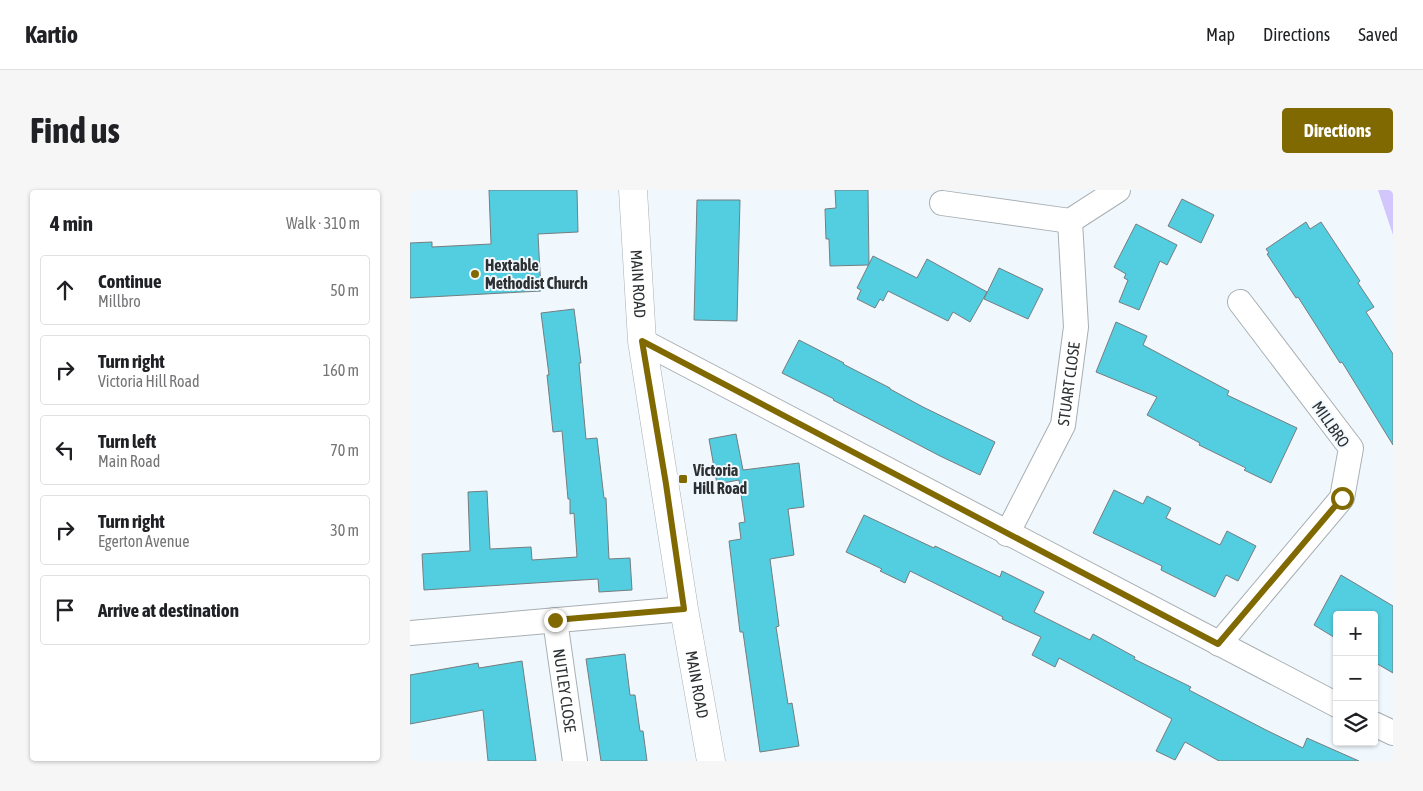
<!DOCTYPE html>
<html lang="en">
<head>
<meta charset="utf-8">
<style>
  :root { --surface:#fff; --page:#f6f6f6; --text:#202124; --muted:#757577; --line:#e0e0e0; --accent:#806901 }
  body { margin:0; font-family:"Asap Condensed",sans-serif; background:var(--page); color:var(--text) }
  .controls { position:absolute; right:15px; bottom:15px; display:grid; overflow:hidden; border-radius:5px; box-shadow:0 1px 4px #0004 }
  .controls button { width:45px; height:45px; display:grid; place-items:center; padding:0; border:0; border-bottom:1px solid var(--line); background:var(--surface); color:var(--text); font:25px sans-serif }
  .stop { position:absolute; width:15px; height:15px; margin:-11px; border:4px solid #806901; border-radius:50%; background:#fff }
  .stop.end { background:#806901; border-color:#fff; box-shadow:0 1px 5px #0008 }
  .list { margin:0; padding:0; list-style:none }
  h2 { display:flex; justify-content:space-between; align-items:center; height:65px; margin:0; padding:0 20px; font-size:21px }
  h2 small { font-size:16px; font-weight:400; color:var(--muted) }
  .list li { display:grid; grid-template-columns:32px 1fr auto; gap:15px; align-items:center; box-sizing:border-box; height:70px; margin:0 10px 10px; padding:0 10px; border:1px solid var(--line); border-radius:5px }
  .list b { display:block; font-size:19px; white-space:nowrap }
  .list p { margin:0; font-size:16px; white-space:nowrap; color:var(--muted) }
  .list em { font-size:16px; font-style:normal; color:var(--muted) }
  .icon { flex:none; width:28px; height:28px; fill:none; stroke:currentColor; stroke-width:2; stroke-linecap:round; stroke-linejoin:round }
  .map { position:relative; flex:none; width:983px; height:571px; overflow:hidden; border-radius:5px }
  header { display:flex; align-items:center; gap:30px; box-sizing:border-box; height:70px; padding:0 25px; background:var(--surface); border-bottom:1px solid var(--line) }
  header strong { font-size:24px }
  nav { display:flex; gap:28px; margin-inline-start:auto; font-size:18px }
  .intro { display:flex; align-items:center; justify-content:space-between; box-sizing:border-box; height:120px; padding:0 30px }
  h1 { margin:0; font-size:35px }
  .button { padding:12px 22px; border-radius:5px; background:var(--accent); color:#fff; font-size:18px; font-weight:700 }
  main { display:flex; gap:30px; padding:0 30px }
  aside { flex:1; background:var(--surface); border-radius:5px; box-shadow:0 1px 4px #0004 }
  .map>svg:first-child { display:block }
  .green { fill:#d3c6fd }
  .building { fill:#53cde0; stroke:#757d7f }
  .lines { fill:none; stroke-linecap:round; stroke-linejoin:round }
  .street-casing { stroke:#a8afb3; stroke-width:26 }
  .secondary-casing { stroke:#a8afb3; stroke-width:29 }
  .street { stroke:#fff; stroke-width:24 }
  .secondary { stroke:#fff; stroke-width:28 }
  .route { stroke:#806901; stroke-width:6 }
  .poi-dot { fill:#806901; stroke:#f1f8fd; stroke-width:2 }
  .labels { text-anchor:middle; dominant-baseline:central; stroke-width:4; stroke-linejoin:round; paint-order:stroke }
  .poi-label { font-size:16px; font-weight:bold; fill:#2d3032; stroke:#f1f8fd; text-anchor:start }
  .street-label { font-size:16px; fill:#2d3032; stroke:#f1f8fd }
</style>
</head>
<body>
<header>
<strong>Kartio</strong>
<nav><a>Map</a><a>Directions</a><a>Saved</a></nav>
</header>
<div class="intro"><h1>Find us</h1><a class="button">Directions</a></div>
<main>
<aside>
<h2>4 min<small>Walk · 310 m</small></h2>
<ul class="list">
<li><svg class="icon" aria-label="ahead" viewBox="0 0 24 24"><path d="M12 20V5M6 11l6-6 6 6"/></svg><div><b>Continue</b><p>Millbro</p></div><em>50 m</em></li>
<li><svg class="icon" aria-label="right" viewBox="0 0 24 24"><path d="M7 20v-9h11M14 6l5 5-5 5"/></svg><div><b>Turn right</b><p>Victoria Hill Road</p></div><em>160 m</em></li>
<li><svg class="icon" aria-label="left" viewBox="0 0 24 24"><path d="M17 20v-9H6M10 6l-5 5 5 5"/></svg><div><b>Turn left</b><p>Main Road</p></div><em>70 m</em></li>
<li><svg class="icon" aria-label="right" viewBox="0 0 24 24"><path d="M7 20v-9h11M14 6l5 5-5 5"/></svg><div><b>Turn right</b><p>Egerton Avenue</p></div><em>30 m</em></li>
<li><svg class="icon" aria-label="arrive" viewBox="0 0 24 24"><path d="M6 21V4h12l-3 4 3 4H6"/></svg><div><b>Arrive at destination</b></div></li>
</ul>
</aside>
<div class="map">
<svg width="983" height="571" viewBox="0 0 983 571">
  <rect width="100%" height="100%" fill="#f1f8fd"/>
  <polygon class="green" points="968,0 983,0 983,45"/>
  <g class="building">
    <polygon points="79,0 167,0 168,42 128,44 131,101 0,108 0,53 22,52 22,57 81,54"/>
    <polygon points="425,0 458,0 459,75 420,76 419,49 416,49 415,19 426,18"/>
    <polygon points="772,9 804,25 791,53 758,36"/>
    <polygon points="287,10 330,10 327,131 284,130"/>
    <polygon points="896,32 900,39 911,32 950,91 948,93 964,117 956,122 983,164 983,255 932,172 930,173 888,107 886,108 857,64 859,63 856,59"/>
    <polygon points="726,34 767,55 757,75 750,71 729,120 709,112 718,90 714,88 716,84 704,77"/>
    <polygon points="463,66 507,88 517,69 577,102 560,132 543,122 538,131 478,101 473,111 470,109 465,118 447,109 451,100 447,98"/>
    <polygon points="589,78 633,99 618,129 574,109"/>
    <polygon points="164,119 171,173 169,173 176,249 187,248 194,308 196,308 199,369 220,368 222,400 189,402 188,389 14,400 12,364 60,361 58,302 77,301 80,359 121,357 122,370 167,367 164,323 160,324 160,309 158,309 152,241 143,242 137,185 139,185 131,123"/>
    <polygon points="706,132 737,146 733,155 819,201 817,205 887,238 861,293 834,280 836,278 789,255 790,253 737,225 747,207 686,182"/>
    <polygon points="389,150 434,173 433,174 480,198 480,199 513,217 585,252 570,285 530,266 423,210 424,209 372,183"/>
    <polygon points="326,244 333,280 389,273 394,317 378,319 384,365 360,369 369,436 366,437 378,514 382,513 389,556 350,562 333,442 330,442 319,351 331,349 329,333 335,332 329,290 307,294 299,249"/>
    <polygon points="704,300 733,314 737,306 761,318 756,328 810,355 817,341 846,356 828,391 816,385 805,407 751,380 752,376 683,343"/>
    <polygon points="454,325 524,358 525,356 590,387 592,381 634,402 624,422 680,450 683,444 725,467 724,469 781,497 779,500 856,540 893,558 897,548 949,571 809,571 775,552 765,570 746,561 762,529 649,468 645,477 622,465 631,447 592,429 593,427 500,381 495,393 470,381 472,379 436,362"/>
    <polygon points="931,385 983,416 983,483 964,472 964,425 927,425 927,449 904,435"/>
    <polygon points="215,464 220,505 225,505 230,541 233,541 237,571 191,571 176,469"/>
    <polygon points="112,471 126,571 78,571 73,520 0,534 0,485 68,473 69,478"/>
  </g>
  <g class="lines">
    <g class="street-casing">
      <g id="street">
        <polyline points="532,13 660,31"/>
        <polyline points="232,151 927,515"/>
        <path id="s1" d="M597,344L653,235L666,137L660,31L708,0"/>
        <path id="s2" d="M145,430L165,571"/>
        <polyline points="0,443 274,419"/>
        <polyline points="809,454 932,308 941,258 830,112"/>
        <polyline points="964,534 983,543"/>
      </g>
    </g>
    <g class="secondary-casing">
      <g id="secondary">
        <path id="s3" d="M223,0L232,151L274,419L301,571"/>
      </g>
    </g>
    <use href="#street" class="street"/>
    <use href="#secondary" class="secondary"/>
  </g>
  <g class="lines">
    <polyline class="route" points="145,430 274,419 256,294 232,151 808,454 932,308"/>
  </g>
  <g class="poi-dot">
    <circle cx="65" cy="84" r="5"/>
    <rect x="268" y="284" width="10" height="10" rx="2.5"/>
  </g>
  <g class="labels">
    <g class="poi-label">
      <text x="75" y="75">Hextable<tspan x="75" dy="18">Methodist Church</tspan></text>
      <text x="283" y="280">Victoria<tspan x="283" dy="18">Hill Road</tspan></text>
    </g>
    <g class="street-label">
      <text stroke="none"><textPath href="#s3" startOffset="94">MAIN ROAD</textPath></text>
      <text stroke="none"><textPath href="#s1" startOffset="164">STUART CLOSE</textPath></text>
      <text transform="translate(921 234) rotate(55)">MILLBRO</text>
      <text stroke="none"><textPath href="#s3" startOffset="499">MAIN ROAD</textPath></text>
      <text stroke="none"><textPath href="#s2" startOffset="71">NUTLEY CLOSE</textPath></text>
    </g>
  </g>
</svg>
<div class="controls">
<button>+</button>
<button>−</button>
<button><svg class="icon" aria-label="layers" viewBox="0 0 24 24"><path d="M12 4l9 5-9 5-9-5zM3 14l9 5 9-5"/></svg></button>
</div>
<div class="stop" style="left:932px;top:308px"></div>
<div class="stop end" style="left:145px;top:430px"></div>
</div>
</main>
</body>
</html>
